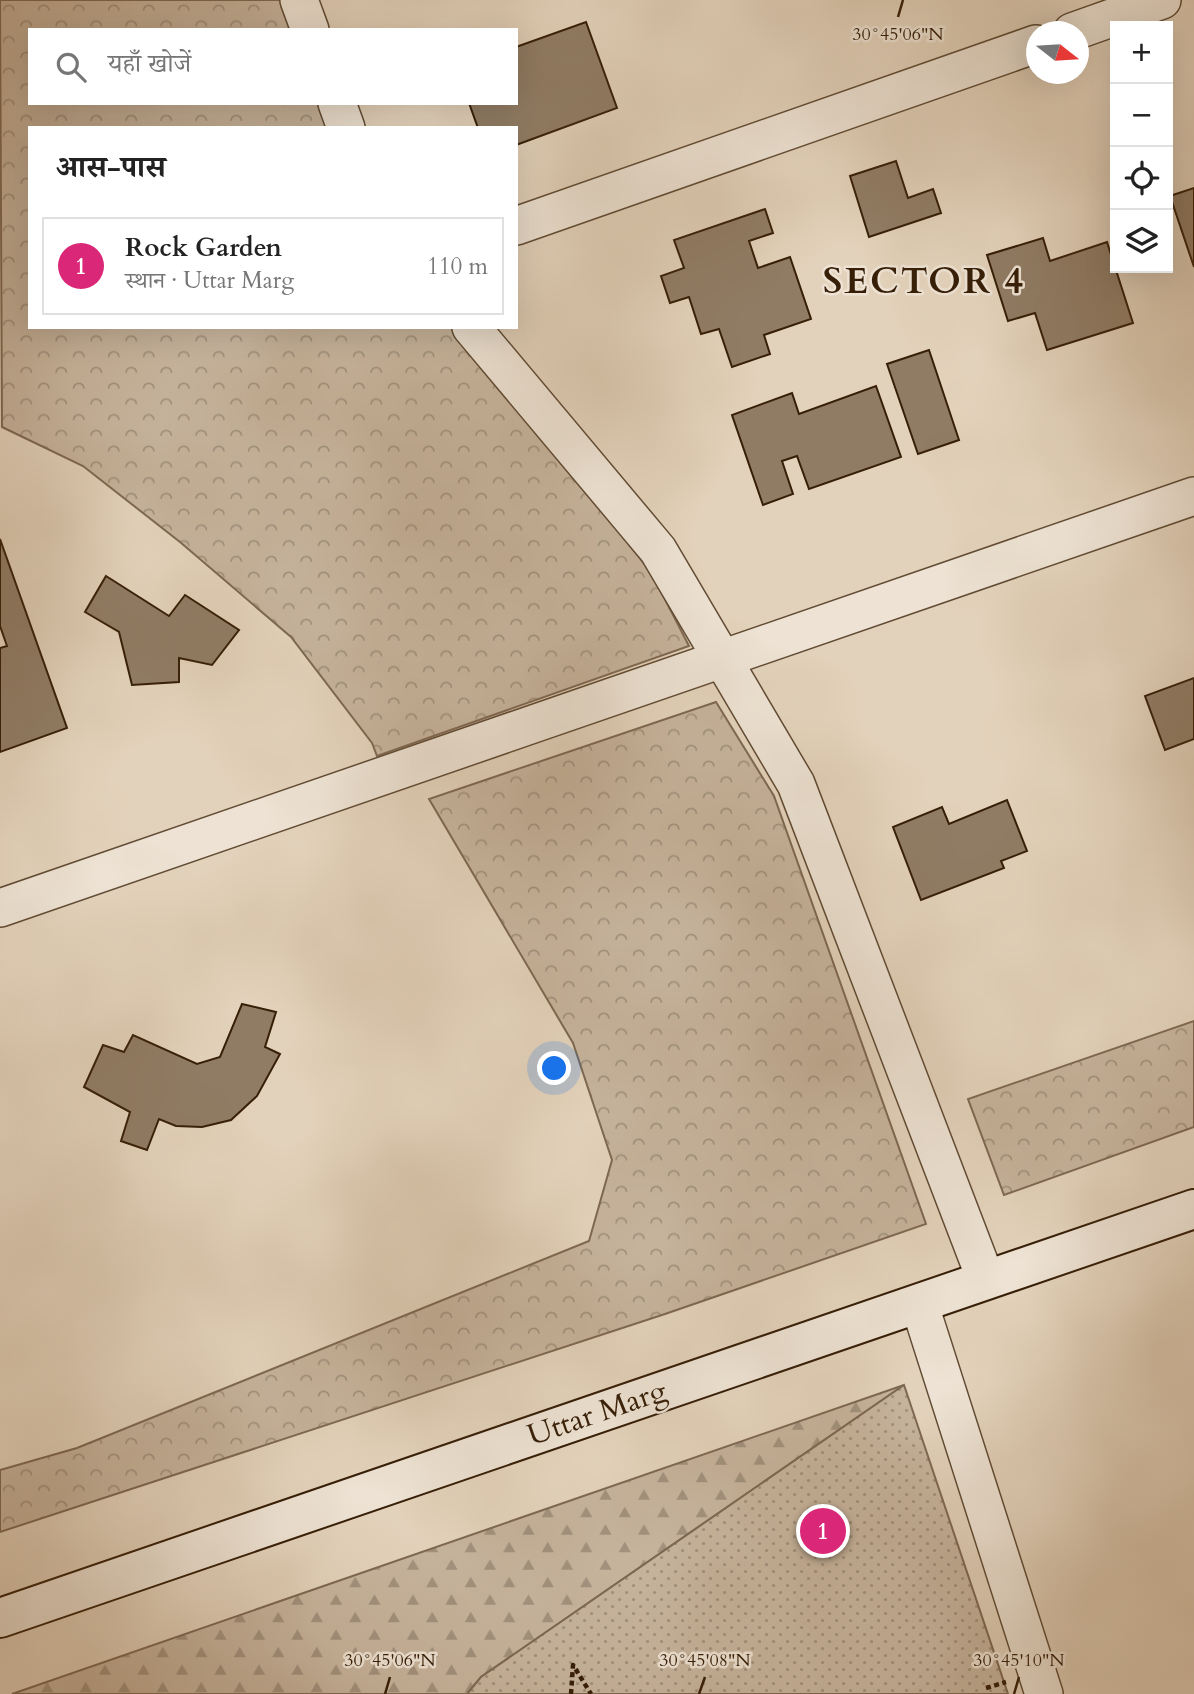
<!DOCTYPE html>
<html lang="hi">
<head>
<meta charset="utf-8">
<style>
  :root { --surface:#fff; --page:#f6f6f6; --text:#222; --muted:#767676; --line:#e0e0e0; --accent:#db2777 }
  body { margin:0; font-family:Cardo,"Noto Serif Devanagari",serif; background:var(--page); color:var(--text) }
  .controls { position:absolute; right:21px; top:21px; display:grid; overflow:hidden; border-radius:0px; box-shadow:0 7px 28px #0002 }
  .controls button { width:63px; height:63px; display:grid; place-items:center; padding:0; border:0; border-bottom:2px solid var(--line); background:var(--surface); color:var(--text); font:35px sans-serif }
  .compass { position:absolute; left:1026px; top:21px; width:63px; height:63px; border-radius:50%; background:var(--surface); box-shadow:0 7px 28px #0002; rotate:107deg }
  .you { position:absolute; left:555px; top:1069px; width:24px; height:24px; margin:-18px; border:5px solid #fff; border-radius:50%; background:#1a73e8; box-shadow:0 0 0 10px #1a73e833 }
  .badge { display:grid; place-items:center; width:46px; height:46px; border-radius:50%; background:var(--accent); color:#fff; font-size:23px; font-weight:700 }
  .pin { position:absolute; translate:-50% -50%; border:4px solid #fff; box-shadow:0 2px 7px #0006 }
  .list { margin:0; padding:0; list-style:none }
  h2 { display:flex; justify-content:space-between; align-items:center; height:91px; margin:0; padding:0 28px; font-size:30px }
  h2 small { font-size:23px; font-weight:400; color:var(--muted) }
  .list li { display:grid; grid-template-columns:46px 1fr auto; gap:21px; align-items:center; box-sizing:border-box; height:98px; margin:0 14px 14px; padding:0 14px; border:2px solid var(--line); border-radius:0px }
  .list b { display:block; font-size:26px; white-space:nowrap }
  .list p { margin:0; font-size:23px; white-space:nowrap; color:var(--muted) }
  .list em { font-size:23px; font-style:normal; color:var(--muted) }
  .icon { flex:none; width:38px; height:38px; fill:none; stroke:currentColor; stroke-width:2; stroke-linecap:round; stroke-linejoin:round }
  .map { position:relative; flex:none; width:1194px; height:1694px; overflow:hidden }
  .search { position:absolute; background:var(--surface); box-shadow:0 7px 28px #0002; left:28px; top:28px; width:490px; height:77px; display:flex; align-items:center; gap:18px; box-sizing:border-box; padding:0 24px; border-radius:0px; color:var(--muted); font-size:26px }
  .panel { position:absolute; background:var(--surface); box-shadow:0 7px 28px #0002; left:28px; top:126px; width:490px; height:203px; border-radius:0px }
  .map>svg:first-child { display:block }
  .forest { fill:url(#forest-firs); stroke:#7e6852; stroke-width:2 }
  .park { fill:url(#park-crowns); stroke:#7e6852; stroke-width:2 }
  .garden { fill:url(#garden-dots); stroke:#7e6852; stroke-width:2 }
  .building { fill:#907c65; stroke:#361e07; stroke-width:2 }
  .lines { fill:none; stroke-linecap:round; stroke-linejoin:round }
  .minor-casing { stroke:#614b34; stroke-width:40 }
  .secondary-casing { stroke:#361e07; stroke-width:42 }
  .path { stroke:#361e07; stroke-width:4.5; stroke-dasharray:5 3.5; stroke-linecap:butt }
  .minor { stroke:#ede2d3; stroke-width:37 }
  .secondary { stroke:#ede2d3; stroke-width:38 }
  .ticks { fill:none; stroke:#361e07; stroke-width:2.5 }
  .labels { text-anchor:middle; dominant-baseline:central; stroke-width:5; stroke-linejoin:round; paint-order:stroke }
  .street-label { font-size:30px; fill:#361e07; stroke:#ede2d3 }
  .district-label { font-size:37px; font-weight:bold; letter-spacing:2px; fill:#361e07; stroke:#ede2d3 }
  .ticks-label { font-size:18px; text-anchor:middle; fill:#361e07; stroke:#ede2d3; stroke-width:5; stroke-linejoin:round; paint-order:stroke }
</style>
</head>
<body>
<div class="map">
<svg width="1194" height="1694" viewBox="0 0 1194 1694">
  <defs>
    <pattern id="forest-firs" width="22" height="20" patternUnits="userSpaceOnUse" patternTransform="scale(1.75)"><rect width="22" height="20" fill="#c6b39c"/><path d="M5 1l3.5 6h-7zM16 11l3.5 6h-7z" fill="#a2917d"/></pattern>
    <pattern id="park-crowns" width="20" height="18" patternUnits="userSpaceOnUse" patternTransform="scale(1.75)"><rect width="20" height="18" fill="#c6b39c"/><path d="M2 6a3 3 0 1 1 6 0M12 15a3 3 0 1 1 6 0" fill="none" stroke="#a2917d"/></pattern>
    <pattern id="garden-dots" width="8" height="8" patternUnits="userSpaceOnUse" patternTransform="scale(1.75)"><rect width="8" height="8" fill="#c6b39c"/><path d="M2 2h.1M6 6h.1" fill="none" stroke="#a2917d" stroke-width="1.8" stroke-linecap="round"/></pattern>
  </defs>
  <rect width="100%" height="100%" fill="#e3d2bb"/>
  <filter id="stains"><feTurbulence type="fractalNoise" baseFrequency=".00286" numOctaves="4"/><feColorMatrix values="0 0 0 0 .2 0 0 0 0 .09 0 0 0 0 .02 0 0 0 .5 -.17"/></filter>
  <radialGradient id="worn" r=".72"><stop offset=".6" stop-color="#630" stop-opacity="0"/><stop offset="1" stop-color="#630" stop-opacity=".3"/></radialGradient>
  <polygon class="forest" points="904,1385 481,1677 467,1694 12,1694"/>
  <g class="park">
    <polygon points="0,0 285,0 296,30 30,30 30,103 321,103 330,128 30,128 30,327 454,327 651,572 689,646 377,756 372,743 291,637 180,542 83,466 2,427"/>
    <polygon points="716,702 774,796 926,1224 665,1314 0,1532 0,1470 77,1448 589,1241 612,1160 573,1043 429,799"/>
    <polygon points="1194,1021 1194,1127 1004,1195 968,1099"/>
  </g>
  <polygon class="garden" points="904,1385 1008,1694 467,1694 481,1677"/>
  <g class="building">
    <polygon points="586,22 617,108 516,145 516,128 478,128 469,103 516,103 516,47"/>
    <polygon points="896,161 908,198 933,189 941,213 869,237 850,176"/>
    <polygon points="1194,188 1194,267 1170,196"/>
    <polygon points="765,209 773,233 749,241 758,268 790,257 811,319 764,335 770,354 732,367 719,329 701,334 689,297 670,303 661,276 684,268 674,240"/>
    <polygon points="1043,238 1050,261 1107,242 1133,323 1047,350 1035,313 1008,321 987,255"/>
    <polygon points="929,350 959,440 918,454 887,364"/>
    <polygon points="876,386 901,457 809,489 797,456 782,461 793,494 763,505 732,415 792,393 799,414"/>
    <polygon points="0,539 67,728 0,752 0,648 7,646 0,626"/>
    <polygon points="106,576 169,616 185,595 239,630 212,665 179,658 179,682 132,685 119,632 85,612"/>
    <polygon points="1194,678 1194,739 1165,750 1145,696"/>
    <polygon points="1007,800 1027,851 1001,861 1004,868 921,900 893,827 942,807 949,824"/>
    <polygon points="242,1004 276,1012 265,1047 280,1054 257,1096 231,1120 202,1127 176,1126 159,1119 147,1150 121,1141 130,1112 84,1087 103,1045 124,1052 133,1035 197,1064 220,1057"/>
  </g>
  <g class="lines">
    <g class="minor-casing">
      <g id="minor">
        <polyline points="299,0 310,30"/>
        <polyline points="1072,32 1162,0"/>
        <polyline points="337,103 346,128"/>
        <polyline points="516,226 1036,44"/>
        <polyline points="471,327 658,550 796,784 986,1280"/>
        <polyline points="0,908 1194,496"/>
        <polyline points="919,1303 1044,1694"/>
      </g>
    </g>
    <g class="secondary-casing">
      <polyline id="secondary" points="0,1618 1194,1209"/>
    </g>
    <g class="path">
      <polyline points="986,1688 1006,1682"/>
      <polyline points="571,1694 573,1665 591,1694"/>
    </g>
    <use href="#minor" class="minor"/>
    <use href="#secondary" class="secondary"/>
  </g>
  <path class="ticks" d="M898,17L903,0M385,1694L390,1677M699,1694L705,1677M1014,1694L1019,1677"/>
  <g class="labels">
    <g class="street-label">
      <text transform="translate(597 1413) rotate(-19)">Uttar Marg</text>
    </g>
    <g class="district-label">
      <text x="924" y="281">SECTOR 4</text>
    </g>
  </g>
  <g class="ticks-label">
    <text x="898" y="40">30°45'06"N</text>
    <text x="390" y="1666">30°45'06"N</text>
    <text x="705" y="1666">30°45'08"N</text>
    <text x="1019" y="1666">30°45'10"N</text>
  </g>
  <rect width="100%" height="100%" filter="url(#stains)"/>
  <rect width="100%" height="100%" fill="url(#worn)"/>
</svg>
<div class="controls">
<button>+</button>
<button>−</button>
<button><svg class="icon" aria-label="locate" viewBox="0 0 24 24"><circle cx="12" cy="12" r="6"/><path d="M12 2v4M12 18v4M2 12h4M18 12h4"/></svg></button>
<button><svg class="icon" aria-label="layers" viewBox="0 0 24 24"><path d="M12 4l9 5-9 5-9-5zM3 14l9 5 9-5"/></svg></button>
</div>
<svg class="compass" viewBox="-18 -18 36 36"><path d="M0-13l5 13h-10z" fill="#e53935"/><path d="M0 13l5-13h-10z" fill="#767676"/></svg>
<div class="you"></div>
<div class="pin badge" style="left:823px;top:1531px">1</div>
<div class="search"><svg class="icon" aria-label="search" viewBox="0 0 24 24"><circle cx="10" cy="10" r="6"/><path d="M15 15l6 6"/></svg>यहाँ खोजें</div>
<section class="panel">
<h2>आस-पास<small></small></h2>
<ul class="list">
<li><span class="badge">1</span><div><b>Rock Garden</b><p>स्थान · Uttar Marg</p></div><em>110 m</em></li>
</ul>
</section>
</div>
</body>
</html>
